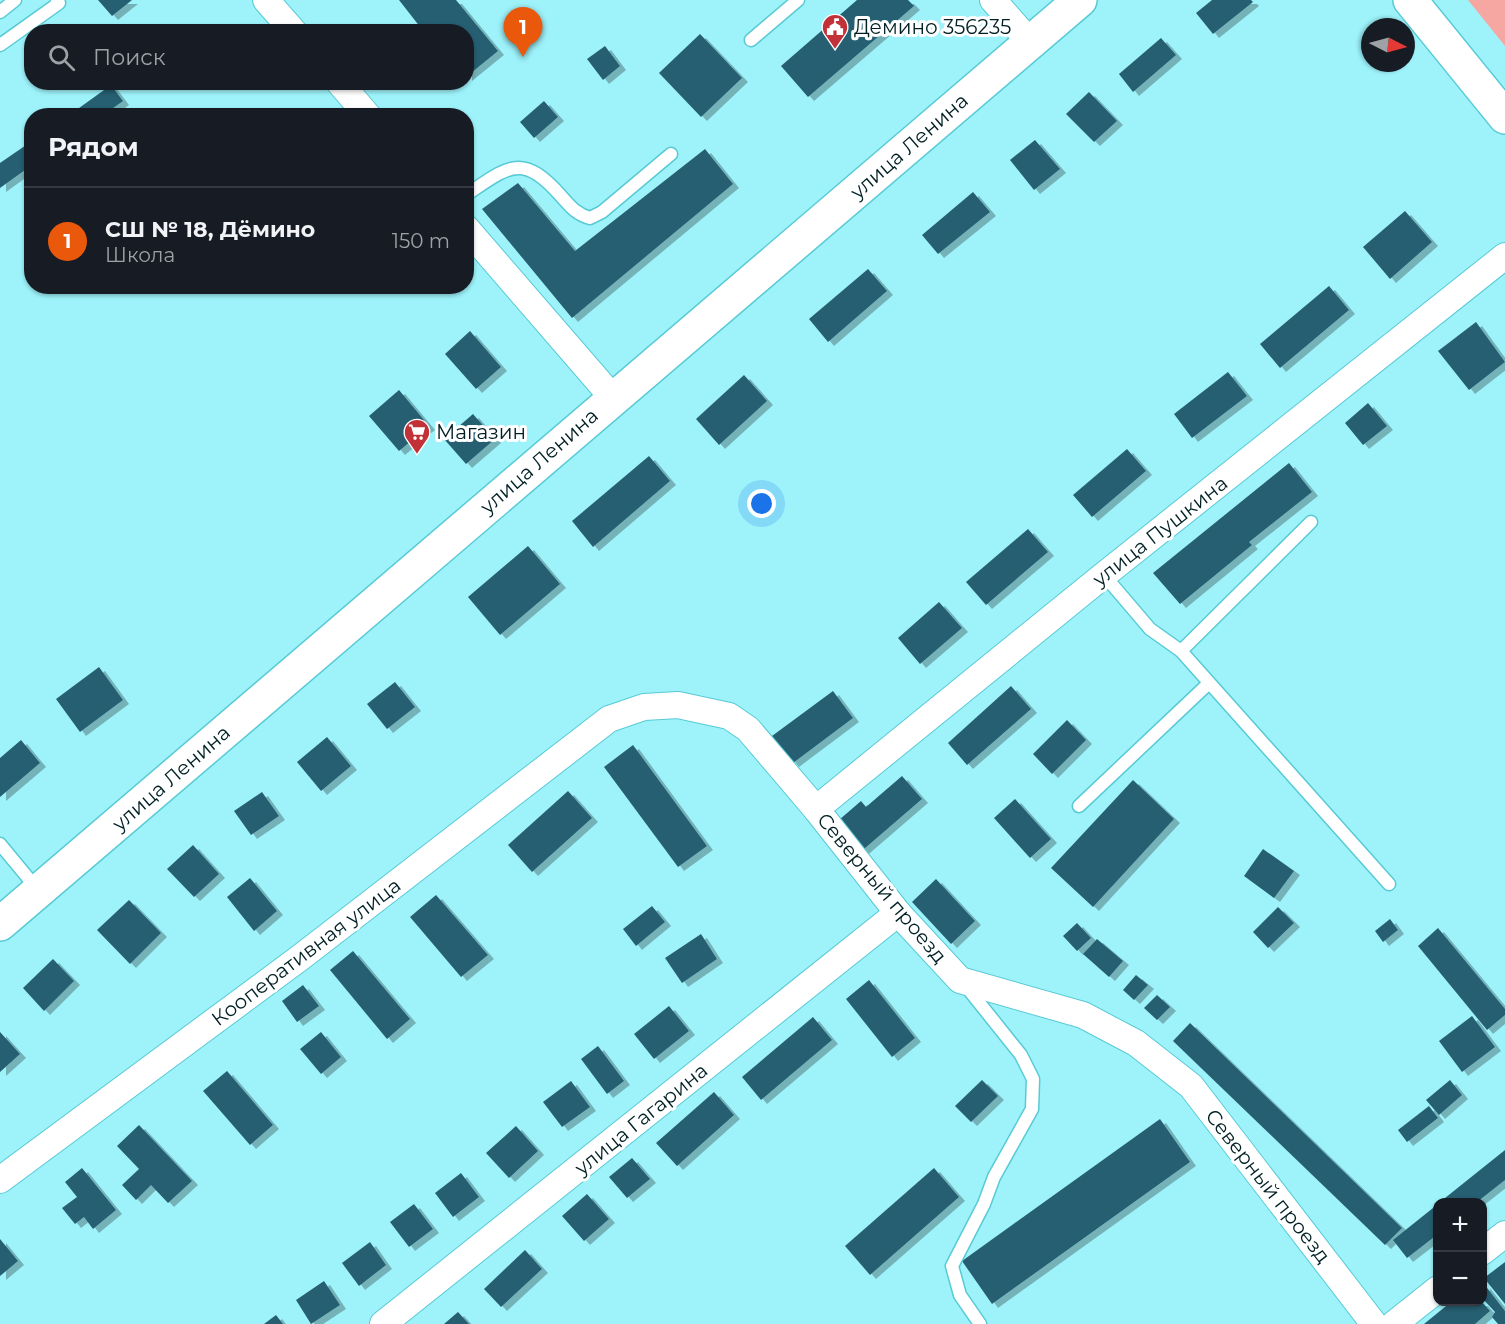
<!DOCTYPE html>
<html lang="ru">
<head>
<meta charset="utf-8">
<style>
  :root { --surface:#171b24; --page:#242831; --text:#f1f3f6; --muted:#9ea1a6; --line:#363941; --accent:#ea580c }
  body { margin:0; font-family:Montserrat,sans-serif; background:var(--page); color:var(--text) }
  .controls { position:absolute; right:18px; bottom:18px; display:grid; overflow:hidden; border-radius:12px; box-shadow:0 2px 4px #0004 }
  .controls button { width:54px; height:54px; display:grid; place-items:center; padding:0; border:0; border-bottom:2px solid var(--line); background:var(--surface); color:var(--text); font:30px sans-serif }
  .compass { position:absolute; left:1361px; top:18px; width:54px; height:54px; border-radius:50%; background:var(--surface); box-shadow:0 2px 4px #0004; rotate:96deg }
  .you { position:absolute; left:762px; top:504px; width:21px; height:21px; margin:-15px; border:4px solid #fff; border-radius:50%; background:#1a73e8; box-shadow:0 0 0 9px #1a73e833 }
  .badge { display:grid; place-items:center; width:39px; height:39px; border-radius:50%; background:var(--accent); color:#fff; font-size:20px; font-weight:700 }
  .pin { position:absolute; translate:-50% -50px; filter:drop-shadow(0 2px 3px #0008) }
  .pin::after { content:''; position:absolute; top:32px; width:21px; height:18px; background:inherit; clip-path:polygon(0 0,100% 0,50% 100%) }
  .list { margin:0; padding:0; list-style:none }
  h2 { display:flex; justify-content:space-between; align-items:center; height:78px; margin:0; padding:0 24px; font-size:26px }
  h2 small { font-size:20px; font-weight:400; color:var(--muted) }
  .list li { display:grid; grid-template-columns:39px 1fr auto; gap:18px; align-items:center; box-sizing:border-box; height:108px; padding:0 24px; border-top:2px solid var(--line) }
  .list b { display:block; font-size:22px; white-space:nowrap }
  .list p { margin:0; font-size:20px; white-space:nowrap; color:var(--muted) }
  .list em { font-size:20px; font-style:normal; color:var(--muted) }
  .icon { flex:none; width:33px; height:33px; fill:none; stroke:currentColor; stroke-width:2; stroke-linecap:round; stroke-linejoin:round }
  .map { position:relative; flex:none; width:1505px; height:1324px; overflow:hidden }
  .search { position:absolute; background:var(--surface); box-shadow:0 2px 4px #0004; left:24px; top:24px; width:450px; height:66px; display:flex; align-items:center; gap:15px; box-sizing:border-box; padding:0 21px; border-radius:24px; color:var(--muted); font-size:22px }
  .panel { position:absolute; background:var(--surface); box-shadow:0 2px 4px #0004; left:24px; top:108px; width:450px; height:186px; border-radius:24px }
  .map>svg:first-child { display:block }
  .green { fill:#f6a7a2 }
  .building { fill:#285f72; filter:url(#shadow) }
  .lines { fill:none; stroke-linecap:round; stroke-linejoin:round }
  .lane-casing { stroke:#58cad5; stroke-width:15 }
  .street-casing { stroke:#58cad5; stroke-width:28 }
  .secondary-casing { stroke:#58cad5; stroke-width:36 }
  .lane { stroke:#fff; stroke-width:12 }
  .street { stroke:#fff; stroke-width:26 }
  .secondary { stroke:#fff; stroke-width:33 }
  .labels { text-anchor:middle; dominant-baseline:central; stroke-width:6; stroke-linejoin:round; paint-order:stroke }
  .poi-label { font-size:20px; fill:#002024; stroke:#fff; text-anchor:start }
  .street-label { font-size:20px; fill:#002024; stroke:#fff }
</style>
</head>
<body>
<div class="map">
<svg width="1505" height="1324" viewBox="0 0 1505 1324">
  <defs>
    <filter id="shadow"><feDropShadow dx="6" dy="4" stdDeviation="0" flood-color="#0004"/></filter>
  </defs>
  <rect width="100%" height="100%" fill="#9ef3fb"/>
  <polygon class="green" points="1468,0 1505,0 1505,46"/>
  <g class="building">
    <polygon points="98,0 132,0 112,16"/>
    <polygon points="399,0 456,0 498,51 466,77 466,32 424,32"/>
    <polygon points="857,0 908,0 914,6 808,97 781,66"/>
    <polygon points="1212,0 1251,0 1253,2 1213,34 1196,13"/>
    <polygon points="700,34 742,78 701,117 659,73"/>
    <polygon points="1161,38 1176,55 1133,92 1119,74"/>
    <polygon points="605,46 620,66 603,80 587,59"/>
    <polygon points="111,85 123,101 102,116 68,116"/>
    <polygon points="1089,92 1117,121 1094,142 1066,114"/>
    <polygon points="544,101 558,117 534,138 520,122"/>
    <polygon points="1035,140 1060,169 1034,190 1010,160"/>
    <polygon points="32,141 32,165 0,188 0,163"/>
    <polygon points="705,149 733,184 572,318 482,209 518,183 575,251"/>
    <polygon points="973,192 990,212 938,254 922,235"/>
    <polygon points="1405,211 1432,242 1390,279 1363,247"/>
    <polygon points="868,269 887,291 828,342 809,319"/>
    <polygon points="1329,286 1349,310 1280,368 1260,344"/>
    <polygon points="1476,322 1505,362 1469,390 1438,351"/>
    <polygon points="470,331 501,367 476,389 445,354"/>
    <polygon points="1228,372 1247,396 1192,438 1174,414"/>
    <polygon points="744,375 767,401 719,445 696,419"/>
    <polygon points="399,390 429,426 399,451 369,416"/>
    <polygon points="1368,403 1387,426 1363,445 1345,423"/>
    <polygon points="473,414 495,439 466,464 444,439"/>
    <polygon points="1127,449 1146,471 1092,517 1073,495"/>
    <polygon points="649,456 670,481 593,547 572,521"/>
    <polygon points="1289,463 1312,492 1249,542 1252,545 1180,604 1153,573"/>
    <polygon points="1028,529 1048,552 986,605 966,582"/>
    <polygon points="528,546 560,584 500,635 468,597"/>
    <polygon points="939,602 962,628 920,664 898,638"/>
    <polygon points="99,667 123,700 80,732 56,699"/>
    <polygon points="395,682 415,707 387,729 367,704"/>
    <polygon points="1011,686 1031,709 967,765 948,743"/>
    <polygon points="833,691 853,718 793,763 772,736"/>
    <polygon points="1067,720 1086,740 1052,774 1033,754"/>
    <polygon points="327,737 351,766 321,791 297,762"/>
    <polygon points="21,740 40,763 0,797 0,758"/>
    <polygon points="633,745 707,846 678,867 604,767"/>
    <polygon points="902,776 922,799 857,855 832,826 861,801 866,807"/>
    <polygon points="1133,780 1174,819 1093,907 1051,868"/>
    <polygon points="568,791 592,818 532,872 508,845"/>
    <polygon points="262,792 279,816 251,835 234,811"/>
    <polygon points="1015,799 1051,839 1030,858 994,818"/>
    <polygon points="193,845 219,874 194,897 167,869"/>
    <polygon points="1263,849 1294,871 1274,898 1244,876"/>
    <polygon points="250,878 277,911 254,931 227,897"/>
    <polygon points="936,879 975,921 951,944 912,902"/>
    <polygon points="436,895 488,955 461,977 410,917"/>
    <polygon points="129,900 161,933 130,964 97,930"/>
    <polygon points="652,906 665,922 636,946 623,929"/>
    <polygon points="1278,907 1294,923 1268,948 1253,932"/>
    <polygon points="1390,919 1398,930 1383,942 1375,931"/>
    <polygon points="1077,923 1091,938 1077,951 1063,936"/>
    <polygon points="1438,928 1505,1009 1505,1015 1487,1030 1418,946"/>
    <polygon points="701,934 717,959 682,983 665,958"/>
    <polygon points="1097,939 1123,961 1109,977 1083,954"/>
    <polygon points="353,951 410,1019 387,1039 330,970"/>
    <polygon points="53,959 74,981 44,1011 23,988"/>
    <polygon points="1136,975 1148,985 1134,1000 1123,990"/>
    <polygon points="869,980 915,1038 892,1057 846,999"/>
    <polygon points="303,985 319,1006 297,1022 282,1001"/>
    <polygon points="1157,995 1170,1007 1157,1020 1144,1008"/>
    <polygon points="669,1006 689,1031 654,1059 634,1034"/>
    <polygon points="1472,1016 1495,1047 1462,1072 1439,1041"/>
    <polygon points="813,1017 832,1040 761,1100 742,1077"/>
    <polygon points="1190,1023 1402,1228 1385,1245 1173,1041"/>
    <polygon points="0,1032 20,1054 0,1072"/>
    <polygon points="321,1032 341,1057 321,1074 300,1049"/>
    <polygon points="598,1046 624,1081 607,1094 581,1059"/>
    <polygon points="227,1071 273,1125 250,1145 203,1091"/>
    <polygon points="982,1080 998,1096 971,1122 955,1106"/>
    <polygon points="1450,1080 1462,1095 1439,1115 1426,1100"/>
    <polygon points="571,1081 590,1107 562,1127 543,1102"/>
    <polygon points="714,1092 734,1115 677,1166 656,1143"/>
    <polygon points="1429,1106 1438,1118 1407,1142 1398,1130"/>
    <polygon points="1160,1119 1190,1162 992,1304 962,1261"/>
    <polygon points="139,1125 192,1181 168,1203 151,1185 136,1200 122,1185 139,1169 117,1146"/>
    <polygon points="516,1126 538,1151 509,1178 486,1153"/>
    <polygon points="1505,1150 1505,1180 1477,1202 1440,1202"/>
    <polygon points="632,1158 650,1179 627,1198 609,1177"/>
    <polygon points="82,1168 116,1210 93,1229 84,1217 75,1224 62,1208 77,1197 65,1182"/>
    <polygon points="934,1168 959,1197 870,1275 845,1246"/>
    <polygon points="461,1173 479,1197 453,1217 435,1193"/>
    <polygon points="587,1194 609,1219 584,1241 562,1216"/>
    <polygon points="414,1204 433,1229 409,1247 390,1222"/>
    <polygon points="1438,1204 1438,1234 1407,1258 1393,1240"/>
    <polygon points="0,1239 18,1261 0,1276"/>
    <polygon points="370,1242 386,1265 359,1286 342,1263"/>
    <polygon points="525,1250 542,1269 501,1307 484,1289"/>
    <polygon points="1505,1262 1505,1304 1484,1278"/>
    <polygon points="324,1281 340,1305 311,1324 296,1300"/>
    <polygon points="1484,1284 1505,1311 1505,1324 1498,1324 1492,1317 1495,1312 1482,1298"/>
    <polygon points="1451,1302 1482,1302 1490,1311 1475,1324 1424,1324"/>
    <polygon points="458,1312 469,1324 444,1324"/>
    <polygon points="276,1315 283,1324 264,1324"/>
  </g>
  <g class="lines">
    <g class="lane-casing">
      <g id="lane">
        <polyline points="0,12 15,0"/>
        <polyline points="751,40 798,0"/>
        <polyline points="0,45 59,3 57,0"/>
        <path d="M466,195C509,166 522,152 561,196C571,207 576,214 590,218L602,212L671,154"/>
        <polyline points="1104,575 1150,629 1181,651 1389,884"/>
        <polyline points="1181,651 1311,522"/>
        <polyline points="1079,806 1208,684"/>
        <polyline points="0,844 38,890"/>
        <polyline points="965,985 1021,1055 1033,1079 1032,1109 994,1177 984,1204 952,1266 960,1295 980,1324"/>
      </g>
    </g>
    <g class="street-casing">
      <g id="street">
        <polyline points="266,0 294,32"/>
        <polyline points="993,0 1030,42"/>
        <polyline points="339,82 368,116"/>
        <polyline points="466,228 613,398"/>
        <polyline points="816,809 1104,575 1505,256"/>
        <polyline points="0,1180 301,957 609,719 644,707 678,705 729,716 748,729 816,809 898,913 960,980 1083,1015 1136,1043 1191,1086 1374,1324"/>
        <polyline points="1482,1252 1505,1234"/>
        <polyline points="383,1324 898,913"/>
        <polyline points="1394,1324 1438,1289"/>
      </g>
    </g>
    <g class="secondary-casing">
      <g id="secondary">
        <polyline points="1410,0 1505,117"/>
        <polyline points="0,924 1080,0"/>
      </g>
    </g>
    <use href="#lane" class="lane"/>
    <use href="#street" class="street"/>
    <use href="#secondary" class="secondary"/>
  </g>
  <defs>
    <g id="civic-pin" transform="scale(1.35)"><path d="M0 17L-7.5 6A9.5 9.5 0 1 1 7.5 6Z" fill="#c13137" stroke="#fff"/><path d="M-.6-6.5H3V-4.5H.6V-3L4-1V1h2V6H-6V1h2V-1L-.6-3ZM-1.2 2.5V6h2.4V2.5Z" fill="#fff"/></g>
    <g id="supermarket-pin" transform="scale(1.35)"><path d="M0 17L-7.5 6A9.5 9.5 0 1 1 7.5 6Z" fill="#c13137" stroke="#fff"/><path d="M-6-5.5h2.5l.6 2H6L4.5 2H-2.5L-4.4-4H-6ZM-1.5 3.2a1.3 1.3 0 1 0 .1 0ZM3 3.2a1.3 1.3 0 1 0 .1 0Z" fill="#fff"/></g>
  </defs>
  <g fill-rule="evenodd">
    <use href="#civic-pin" x="835" y="27"/>
    <use href="#supermarket-pin" x="417" y="432"/>
  </g>
  <g class="labels">
    <g class="poi-label">
      <text x="854" y="27">Демино 356235</text>
      <text x="436" y="432">Магазин</text>
    </g>
    <g class="street-label">
      <text transform="translate(909 146) rotate(-41)">улица Ленина</text>
      <text transform="translate(539 461) rotate(-41)">улица Ленина</text>
      <text transform="translate(1160 531) rotate(-38)">улица Пушкина</text>
      <text transform="translate(171 778) rotate(-41)">улица Ленина</text>
      <text transform="translate(882 888) rotate(50)">Северный проезд</text>
      <text transform="translate(306 952) rotate(-37)">Кооперативная улица</text>
      <text transform="translate(641 1119) rotate(-39)">улица Гагарина</text>
      <text transform="translate(1268 1186) rotate(52)">Северный проезд</text>
    </g>
  </g>
</svg>
<div class="controls">
<button>+</button>
<button>−</button>
</div>
<svg class="compass" viewBox="-18 -18 36 36"><path d="M0-13l5 13h-10z" fill="#e53935"/><path d="M0 13l5-13h-10z" fill="#9ea1a6"/></svg>
<div class="you"></div>
<div class="pin badge" style="left:523px;top:57px">1</div>
<div class="search"><svg class="icon" aria-label="search" viewBox="0 0 24 24"><circle cx="10" cy="10" r="6"/><path d="M15 15l6 6"/></svg>Поиск</div>
<section class="panel">
<h2>Рядом<small></small></h2>
<ul class="list">
<li><span class="badge">1</span><div><b>СШ № 18, Дёмино</b><p>Школа</p></div><em>150 m</em></li>
</ul>
</section>
</div>
</body>
</html>
